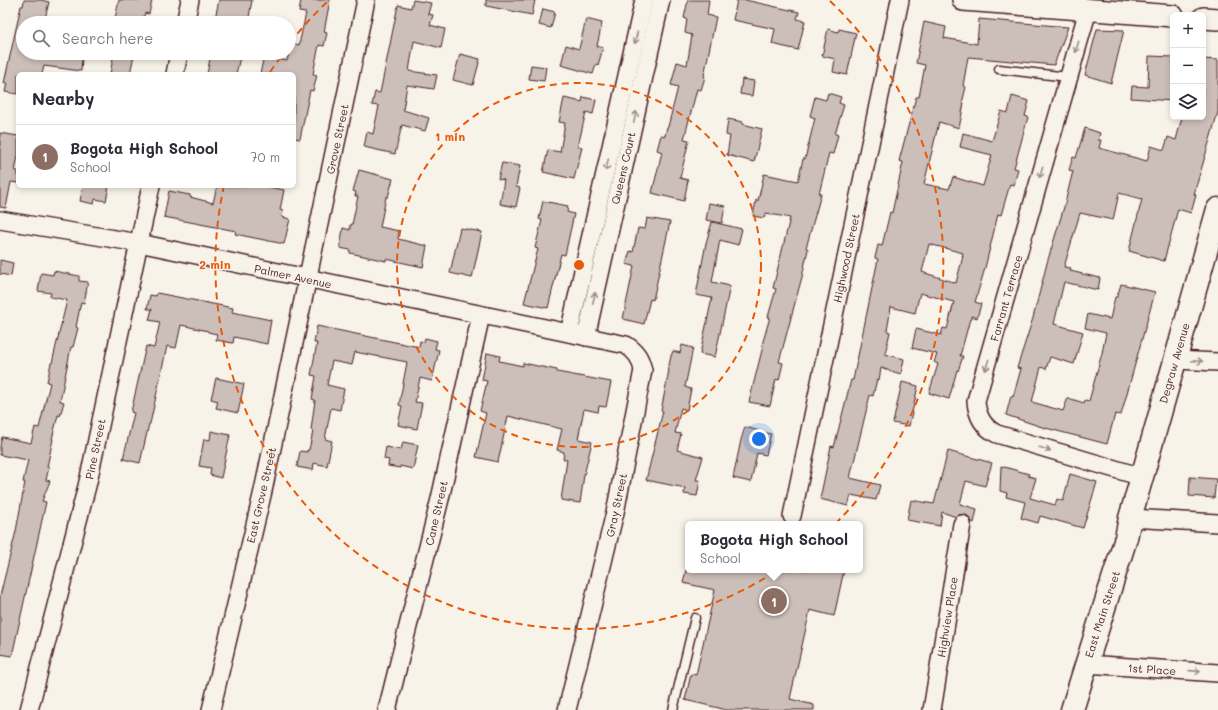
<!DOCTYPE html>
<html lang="en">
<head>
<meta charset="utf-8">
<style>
  :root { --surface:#fff; --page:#f7f7f7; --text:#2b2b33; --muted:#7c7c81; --line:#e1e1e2; --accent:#1f6fb2 }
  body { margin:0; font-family:Mali,sans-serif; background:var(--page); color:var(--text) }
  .controls { position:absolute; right:12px; top:12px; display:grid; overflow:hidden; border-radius:6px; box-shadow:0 2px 6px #0003 }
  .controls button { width:36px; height:36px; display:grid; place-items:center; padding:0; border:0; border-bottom:1px solid var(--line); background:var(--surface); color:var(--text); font:20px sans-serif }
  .you { position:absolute; left:759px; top:439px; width:14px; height:14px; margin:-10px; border:3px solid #fff; border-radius:50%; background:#1a73e8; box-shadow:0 0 0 6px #1a73e833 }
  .badge { display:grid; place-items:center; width:26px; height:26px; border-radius:50%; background:var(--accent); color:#fff; font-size:13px; font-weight:700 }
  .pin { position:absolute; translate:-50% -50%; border:2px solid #fff; box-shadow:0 1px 4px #0006 }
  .popup { position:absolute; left:685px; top:521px; width:178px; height:52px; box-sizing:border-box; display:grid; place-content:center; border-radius:6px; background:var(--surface); filter:drop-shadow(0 1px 3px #0005); font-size:13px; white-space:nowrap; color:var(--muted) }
  .popup b { font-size:15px; color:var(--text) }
  .popup::after { content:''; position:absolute; left:50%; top:100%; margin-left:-8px; border:8px solid transparent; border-top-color:var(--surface) }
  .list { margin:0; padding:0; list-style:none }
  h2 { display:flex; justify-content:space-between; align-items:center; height:52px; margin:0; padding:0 16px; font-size:17px }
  h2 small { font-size:13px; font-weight:400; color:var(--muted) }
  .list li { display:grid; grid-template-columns:26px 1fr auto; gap:12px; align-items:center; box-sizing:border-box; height:64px; padding:0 16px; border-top:1px solid var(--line) }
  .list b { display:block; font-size:15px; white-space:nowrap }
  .list p { margin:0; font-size:13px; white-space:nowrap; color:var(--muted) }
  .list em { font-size:13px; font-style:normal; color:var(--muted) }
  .icon { flex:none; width:22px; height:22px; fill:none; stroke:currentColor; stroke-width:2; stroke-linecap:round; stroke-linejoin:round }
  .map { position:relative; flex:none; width:1218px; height:710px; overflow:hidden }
  .search { position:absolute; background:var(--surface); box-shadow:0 2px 6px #0003; left:16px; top:16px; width:280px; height:44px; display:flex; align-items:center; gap:10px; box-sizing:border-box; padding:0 14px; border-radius:22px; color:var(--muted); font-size:15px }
  .panel { position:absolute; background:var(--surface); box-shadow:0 2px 6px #0003; left:16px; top:72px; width:280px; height:116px; border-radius:6px }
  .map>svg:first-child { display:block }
  .building { fill:#ccbfb9; stroke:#4a1f2b; fill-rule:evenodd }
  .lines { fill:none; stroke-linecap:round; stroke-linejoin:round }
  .service-casing { stroke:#4a1f2b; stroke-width:11 }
  .minor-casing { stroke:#4a1f2b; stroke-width:20 }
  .tertiary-casing { stroke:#4a1f2b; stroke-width:24 }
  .secondary-casing { stroke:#4a1f2b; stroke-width:25 }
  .service { stroke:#f7f3e8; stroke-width:8 }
  .minor { stroke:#f7f3e8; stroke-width:17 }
  .tertiary { stroke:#f7f3e8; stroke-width:21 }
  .secondary { stroke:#f7f3e8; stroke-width:22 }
  .oneway { stroke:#a0898a }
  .ring { fill:none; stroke:#e8590c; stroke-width:2; stroke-dasharray:7 5 }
  .labels { text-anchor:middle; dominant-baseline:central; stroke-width:3; stroke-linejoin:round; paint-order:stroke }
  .street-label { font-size:11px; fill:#4a1f2b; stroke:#f7f3e8 }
  .centre { fill:#e8590c; stroke:#f7f3e8; stroke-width:2 }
  .ring-label { font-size:12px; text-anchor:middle; font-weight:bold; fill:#e8590c; stroke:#f7f3e8; stroke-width:3; stroke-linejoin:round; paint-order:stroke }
</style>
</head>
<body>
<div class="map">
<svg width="1218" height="710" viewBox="0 0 1218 710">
  <rect width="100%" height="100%" fill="#f7f3e8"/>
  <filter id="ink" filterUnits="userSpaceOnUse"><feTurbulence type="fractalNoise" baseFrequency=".025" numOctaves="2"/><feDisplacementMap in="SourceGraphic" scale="8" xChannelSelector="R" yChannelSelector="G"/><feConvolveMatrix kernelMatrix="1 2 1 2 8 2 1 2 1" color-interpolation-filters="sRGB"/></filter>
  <g filter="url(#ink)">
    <g class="building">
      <polygon points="24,0 41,0 49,2 44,23 23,23 23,53 46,53 82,58 81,71 44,66 42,74 18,74 18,94 5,92 7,83 4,83 21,6 23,6"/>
      <polygon points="119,0 152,0 149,14 145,13 142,23 114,23"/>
      <polygon points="219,0 252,0 248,23 214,23"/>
      <polygon points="301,0 330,0 324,32 327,33 324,46 319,45 313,74 317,75 313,91 310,90 300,139 294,138 294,74 260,74 264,56 287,61 291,43 299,45 306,13 299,12"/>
      <polygon points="413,0 431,3 428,14 433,15 430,25 445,29 441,48 414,41 409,71 437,75 434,89 407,85 403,110 429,118 425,131 402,125 395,154 364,147 367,132 373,134 379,106 372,105 375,92 380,93 398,5 411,8"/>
      <polygon points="486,0 535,0 532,15 486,6"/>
      <polygon points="688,0 709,0 707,15 716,17 704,76 705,77 701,90 697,89 684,139 689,140 680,178 688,180 684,201 652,193 662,152 657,150 661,135 665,136 667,127 668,127 678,87 671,85 677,62 687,65 692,35 685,33 687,19 684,18"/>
      <polygon points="737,0 745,0 799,12 797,19 805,21 798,50 772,44 775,29 733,20"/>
      <polygon points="543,9 555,12 551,28 539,25"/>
      <polygon points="586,19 602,23 597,46 603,48 598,65 596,64 593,74 561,65 566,45 579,49"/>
      <path d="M979,19L1068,27L1054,65L968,57L963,86L966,87L962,103H964L959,128L939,122L924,184L949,189L953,177L983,186L992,155L960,147L963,133L992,141L1001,111L1008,113L1012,96L1029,101L1025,116L1028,117L1014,168L1018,169L1014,185L1010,184L1001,215L998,214L985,268L975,302L981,304L977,318L972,316L971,319H970L960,356H963L958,371L957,370L949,399L929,393L938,364L934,362L937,354L912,348L916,329L941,335L943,328L947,329L954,302L920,293L915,313L891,307L887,331L890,332L885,354L904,359L901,374L881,368L879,380L877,379L873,396L870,395L850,478L880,485L876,500L851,495L848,506L820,499L831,446L834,447L851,380H853L878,259L875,258L878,245L882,246L890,212L892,213L903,162L899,161L916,97H919L925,65L916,63L924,22L946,27L944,38L977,44ZM929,244L963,253L962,256H963L956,283L922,272Z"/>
      <polygon points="828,29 838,32 839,29 856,33 847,75 833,72 835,59 822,56"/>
      <polygon points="1097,29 1124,30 1111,83 1085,75"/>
      <polygon points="114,53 123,53 134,55 130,74 110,74"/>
      <polygon points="211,53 241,53 236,74 207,74"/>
      <polygon points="460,54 480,59 473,85 453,80"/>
      <polygon points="1149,56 1173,57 1173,101 1131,98 1132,86 1148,87"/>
      <polygon points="1203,59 1218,60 1218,112 1194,194 1196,195 1191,213 1178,209 1164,261 1129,251 1142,199 1119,193 1113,220 1080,213 1064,267 1071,268 1070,271 1100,278 1098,290 1064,282 1054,324 1083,332 1074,364 1050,357 1046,369 1041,367 1032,402 1063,411 1068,398 1084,403 1085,400 1089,401 1102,353 1106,333 1085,328 1088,314 1110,319 1115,297 1117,297 1121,284 1155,292 1121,415 1115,414 1107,444 1042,427 1006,415 1011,396 1013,397 1021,369 1017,368 1033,318 1047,263 1064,207 1073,171 1069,170 1073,157 1076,158 1085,128 1100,133 1098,140 1101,140 1099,148 1147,161 1151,146 1164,150 1168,137 1176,140 1182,117 1203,117"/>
      <polygon points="531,65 546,67 544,81 529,79"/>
      <polygon points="742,79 754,81 752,96 740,94"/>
      <polygon points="828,93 841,97 839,103 844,105 835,134 838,135 833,154 829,153 819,194 821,194 806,248 808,249 802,277 779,362 783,363 779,380 776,379 770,406 749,402 763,346 762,345 770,317 768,317 776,289 773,288 790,218 766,213 764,218 753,216 756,200 758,201 764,174 798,181 803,159 805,159 815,118 810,116 815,97 826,100"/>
      <polygon points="583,97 596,100 593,114 586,112 578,146 582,147 574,179 543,172 548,150 560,152 565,123 559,122 564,98 582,102"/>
      <polygon points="728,119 743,122 743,124 762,129 754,162 727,155 730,136 726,135"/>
      <polygon points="0,133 18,136 18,156 15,171 18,171 18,183 11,182 6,208 0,207"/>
      <polygon points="502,163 520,166 516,187 520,188 516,207 500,204 504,180 498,179"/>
      <polygon points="359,170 393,179 388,197 386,197 380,227 399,231 398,239 427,246 423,267 386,259 386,261 350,253 350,250 340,248 343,228 350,230 350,225 352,225 358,196 355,196 356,192 353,191"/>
      <polygon points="83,186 109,186 106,201 95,199 94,204 80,201"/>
      <polygon points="217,186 264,186 284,190 280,210 283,211 282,217 290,219 284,244 235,234 236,231 164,217 169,191 190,195 190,197 213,203"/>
      <polygon points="543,201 568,206 567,212 574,214 565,255 561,254 548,308 524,303 538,249 535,248 542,220 539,219"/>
      <polygon points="709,203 725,206 722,223 706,220"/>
      <polygon points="647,218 670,222 653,300 650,299 644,324 623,319 634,266 626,264 630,251 633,252 638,228 645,229"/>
      <polygon points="712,222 742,229 738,245 720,240 712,282 730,286 715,357 700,354 712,298 696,295 706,243"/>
      <polygon points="460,228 482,232 472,278 450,273"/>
      <polygon points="0,260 13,263 11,276 0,274"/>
      <polygon points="54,271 79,276 79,281 88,282 84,303 81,302 76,327 78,328 73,347 71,347 60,401 64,402 60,416 58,415 52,439 53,439 47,467 49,467 46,480 50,481 42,501 46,502 12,656 0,654 0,596 16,531 25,482 23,482 28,460 0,455 0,446 2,437 31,443 35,427 39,428 50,383 47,382 51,363 52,363 67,300 50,297 51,293 38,291 41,273 53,275"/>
      <polygon points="157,293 233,308 232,312 271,320 267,344 234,337 233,343 216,340 217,334 208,332 208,331 181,325 176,348 167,346 150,424 149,424 140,463 123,459 134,413 131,412 146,346 154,348 160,322 149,320 152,309 147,309 150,295 156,296"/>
      <polygon points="317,326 419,347 420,341 424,342 425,338 437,341 435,349 439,350 432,381 420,378 415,402 422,403 417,429 398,425 402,406 399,405 407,362 355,352 352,365 332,361 327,385 344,389 340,410 331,408 325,439 332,441 327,466 314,463 313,470 297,467 300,451 307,452 307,450 309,450 313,431 311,430 315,400 312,399 316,376 311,375 317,343 314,343"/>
      <polygon points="682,345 693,348 685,387 691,389 687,410 681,408 675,433 681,434 677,450 703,457 696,480 700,480 697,496 684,494 685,488 646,480 663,411 661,411 669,370 668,370 671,356 673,351 680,353"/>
      <polygon points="487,353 500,356 499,361 523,366 523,363 557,370 557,372 611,382 606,407 599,406 598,412 584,409 578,439 592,442 584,475 580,503 561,500 567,460 563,459 564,452 557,450 562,429 508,416 498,462 476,457 486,413 480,411 487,381 482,380"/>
      <polygon points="216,378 244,384 238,413 216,408 218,401 211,399"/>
      <polygon points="902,382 918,386 909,426 893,423"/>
      <polygon points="745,427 771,434 766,455 757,453 751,482 733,478 741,440"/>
      <polygon points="211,431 230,435 221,478 210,475 211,468 199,466 204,439 210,440"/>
      <polygon points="403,442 418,445 413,469 400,466 400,468 388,466 389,460 384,459 386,447 401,450"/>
      <polygon points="948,451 992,463 985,486 966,481 960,504 977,509 974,523 972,522 969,517 964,514 959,515 956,517 942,512 940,526 907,520 911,500 934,504"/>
      <polygon points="1001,466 1029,474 1028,476 1036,478 1030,498 1055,505 1057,499 1063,501 1070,474 1097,482 1083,528 1040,516 1038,523 1021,518 1025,502 1006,497 1007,493 1000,491"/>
      <polygon points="1190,477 1216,479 1214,498 1189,496"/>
      <polygon points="686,570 844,570 834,616 810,610 790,699 814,705 814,710 727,710 685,700 691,674 696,675 715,590 683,583"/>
    </g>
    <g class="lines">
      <g class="service-casing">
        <g id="service">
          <polyline points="999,69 1068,77"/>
          <polyline points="673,710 695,618"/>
        </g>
      </g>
      <g class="minor-casing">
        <g id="minor">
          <path d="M1088,10L976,401C977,416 984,428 997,434L1142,477"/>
          <polyline points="185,23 190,0"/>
          <polyline points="175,74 179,53"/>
          <path d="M0,220L139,243L626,345C637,352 640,358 643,370L616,508L567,710"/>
          <polyline points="569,333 644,0"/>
          <polyline points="586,337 661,0"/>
          <polyline points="1175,360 1218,362"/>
          <polyline points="792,516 900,0"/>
          <polyline points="1130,518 1218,523"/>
          <polyline points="1086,664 1218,673"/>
          <polyline points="29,710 88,482 151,186"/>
          <polyline points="211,710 263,491 366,0"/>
          <polyline points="387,710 440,499 481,315"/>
          <polyline points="932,710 962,524"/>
        </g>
      </g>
      <g class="tertiary-casing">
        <g id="tertiary">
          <polyline points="963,0 1173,16"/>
          <polyline points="1203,18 1218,19"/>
        </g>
      </g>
      <g class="secondary-casing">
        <polyline id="secondary" points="1072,710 1126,538 1130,518 1142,477 1218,209"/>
      </g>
      <use href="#service" class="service"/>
      <use href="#minor" class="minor"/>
      <use href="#tertiary" class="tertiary"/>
      <use href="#secondary" class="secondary"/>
    </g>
    <defs><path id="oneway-shaft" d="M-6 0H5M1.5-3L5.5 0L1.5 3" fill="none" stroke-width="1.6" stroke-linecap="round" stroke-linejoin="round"/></defs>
    <g class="oneway">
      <use href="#oneway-shaft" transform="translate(636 38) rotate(103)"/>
      <use href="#oneway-shaft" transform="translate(1077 47) rotate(106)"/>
      <use href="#oneway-shaft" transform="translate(635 117) rotate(-77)"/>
      <use href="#oneway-shaft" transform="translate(607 165) rotate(103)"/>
      <use href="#oneway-shaft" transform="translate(1041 172) rotate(106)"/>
      <use href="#oneway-shaft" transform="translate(594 298) rotate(-77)"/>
      <use href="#oneway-shaft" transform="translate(1197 361) rotate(3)"/>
      <use href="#oneway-shaft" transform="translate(987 365) rotate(106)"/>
      <use href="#oneway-shaft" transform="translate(1045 449) rotate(16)"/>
      <use href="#oneway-shaft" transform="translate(1195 671) rotate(4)"/>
    </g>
  </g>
  <g class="ring">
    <circle cx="579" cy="265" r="182"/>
    <path d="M270 72A364 364 0 0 1 283 54M290 43A364 364 0 0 1 328 1M830 1A364 364 0 1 1 224 186"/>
  </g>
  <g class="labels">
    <g class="street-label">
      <text transform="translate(337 139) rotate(-78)">Grove Street</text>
      <text transform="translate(623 168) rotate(-77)">Queens Court</text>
      <text transform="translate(846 258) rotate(-78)">Highwood Street</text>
      <text transform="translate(293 276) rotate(12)">Palmer Avenue</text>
      <text transform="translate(1006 298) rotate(-74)">Farrant Terrace</text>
      <text transform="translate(1174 363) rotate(-74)">Degraw Avenue</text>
      <text transform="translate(95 449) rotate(-78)">Pine Street</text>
      <text transform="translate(261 495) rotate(-77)">East Grove Street</text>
      <text transform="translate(616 505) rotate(-78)">Gray Street</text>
      <text transform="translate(436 513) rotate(-77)">Cane Street</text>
      <text transform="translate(1102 614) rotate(-72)">East Main Street</text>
      <text transform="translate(947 617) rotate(-81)">Highview Place</text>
      <text transform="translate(1152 669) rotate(4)">1st Place</text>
    </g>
  </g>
  <circle cx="579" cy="265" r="6" class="centre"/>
  <g class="ring-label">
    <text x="450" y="141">1 min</text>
    <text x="215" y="269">2 min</text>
  </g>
</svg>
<div class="controls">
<button>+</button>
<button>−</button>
<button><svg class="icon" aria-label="layers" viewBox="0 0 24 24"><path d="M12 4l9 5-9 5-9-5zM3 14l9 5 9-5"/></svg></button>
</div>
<div class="you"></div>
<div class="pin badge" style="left:774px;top:601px;background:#8d6e63">1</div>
<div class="popup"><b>Bogota High School</b>School</div>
<div class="search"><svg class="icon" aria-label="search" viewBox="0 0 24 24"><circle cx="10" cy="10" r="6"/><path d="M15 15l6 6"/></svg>Search here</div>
<section class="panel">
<h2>Nearby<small></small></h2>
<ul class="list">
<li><span class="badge" style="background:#8d6e63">1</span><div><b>Bogota High School</b><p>School</p></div><em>70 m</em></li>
</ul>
</section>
</div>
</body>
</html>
